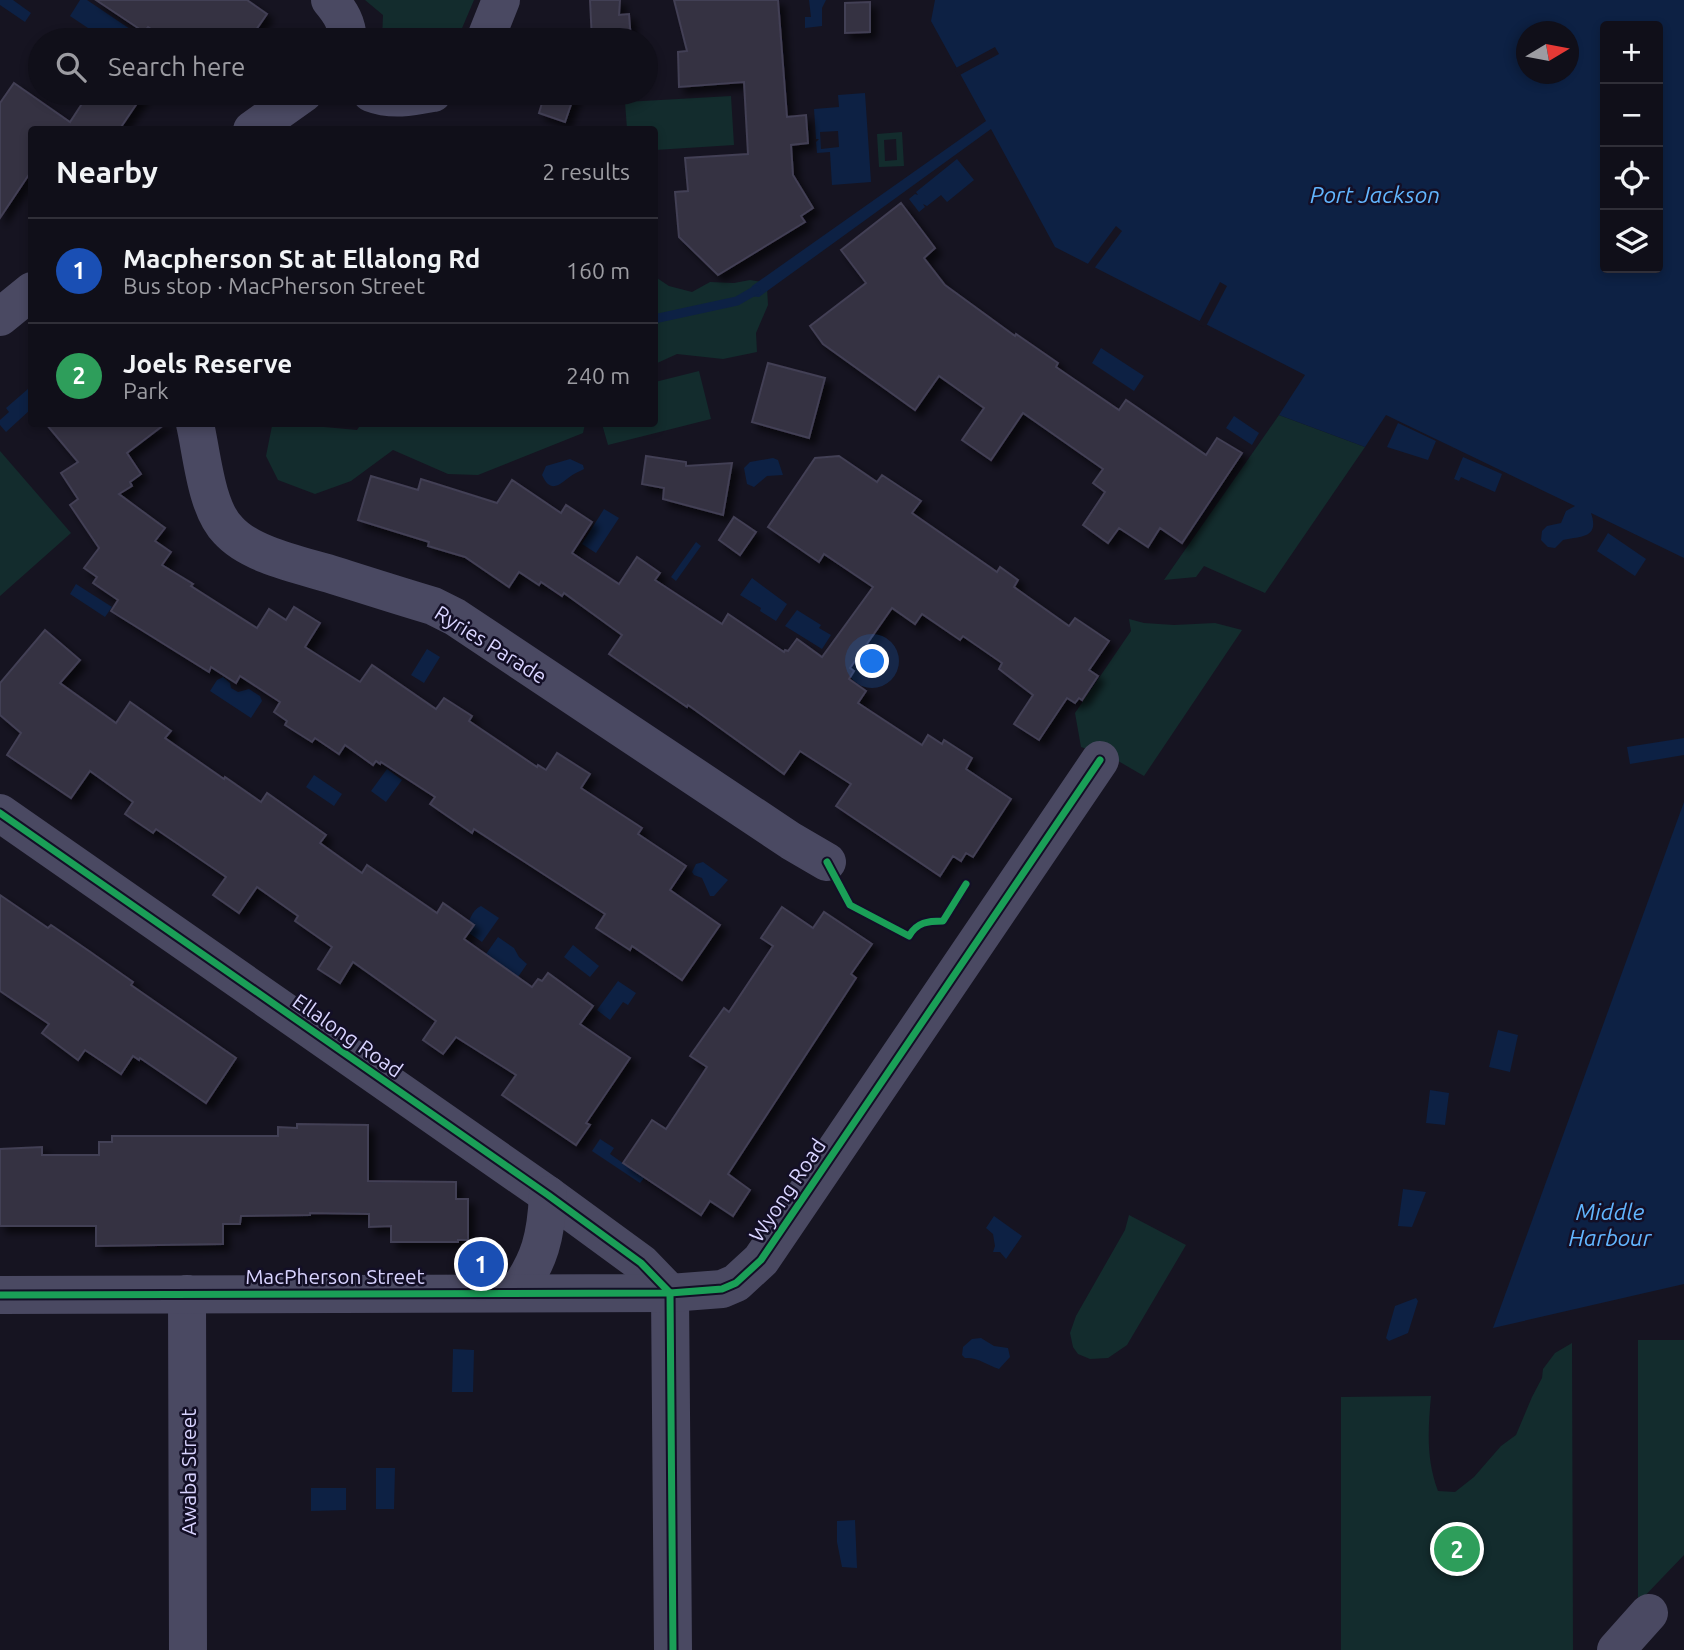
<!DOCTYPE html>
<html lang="en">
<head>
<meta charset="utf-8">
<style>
  :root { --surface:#100f19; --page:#191822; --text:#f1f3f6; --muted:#9c9ca2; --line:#302f38; --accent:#d93025 }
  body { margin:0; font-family:Ubuntu,sans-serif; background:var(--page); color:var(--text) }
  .controls { position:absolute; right:21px; top:21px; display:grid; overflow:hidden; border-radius:7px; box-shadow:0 4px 10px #0003 }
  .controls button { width:63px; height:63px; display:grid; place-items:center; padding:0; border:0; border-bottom:2px solid var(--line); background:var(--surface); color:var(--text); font:35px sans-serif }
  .compass { position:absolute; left:1516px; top:21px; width:63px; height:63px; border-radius:50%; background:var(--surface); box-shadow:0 4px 10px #0003; rotate:80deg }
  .you { position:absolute; left:873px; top:662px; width:24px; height:24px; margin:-18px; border:5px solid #fff; border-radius:50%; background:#1a73e8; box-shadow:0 0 0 10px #1a73e833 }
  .badge { display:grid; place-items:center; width:46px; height:46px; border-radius:50%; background:var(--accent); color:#fff; font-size:23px; font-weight:700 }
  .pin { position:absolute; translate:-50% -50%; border:4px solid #fff; box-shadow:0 2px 7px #0006 }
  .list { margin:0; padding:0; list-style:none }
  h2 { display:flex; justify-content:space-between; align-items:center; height:91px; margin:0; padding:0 28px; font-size:30px }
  h2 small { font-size:23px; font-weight:400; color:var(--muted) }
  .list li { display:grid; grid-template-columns:46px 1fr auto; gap:21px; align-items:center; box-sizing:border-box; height:105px; padding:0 28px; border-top:2px solid var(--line) }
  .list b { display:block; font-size:26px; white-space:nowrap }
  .list p { margin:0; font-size:23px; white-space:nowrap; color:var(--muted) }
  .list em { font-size:23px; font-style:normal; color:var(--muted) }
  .icon { flex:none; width:38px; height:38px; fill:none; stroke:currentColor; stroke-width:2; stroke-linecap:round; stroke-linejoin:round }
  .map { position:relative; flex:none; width:1684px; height:1650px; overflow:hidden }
  .search { position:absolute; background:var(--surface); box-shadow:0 4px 10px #0003; left:28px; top:28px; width:630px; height:77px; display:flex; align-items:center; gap:18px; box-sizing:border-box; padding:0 24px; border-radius:38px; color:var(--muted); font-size:26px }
  .panel { position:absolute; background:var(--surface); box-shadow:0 4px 10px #0003; left:28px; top:126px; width:630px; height:301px; border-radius:7px }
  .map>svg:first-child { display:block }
  .green { fill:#132c2d; fill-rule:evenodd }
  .water { fill:#0d2144; fill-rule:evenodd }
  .pier { fill:#161421 }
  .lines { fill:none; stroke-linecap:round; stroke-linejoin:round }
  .stream { stroke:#0d2144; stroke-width:9 }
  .building { fill:#343243; stroke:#433f54; stroke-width:2; filter:url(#shadow) }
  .minor { stroke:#4a4962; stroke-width:38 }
  .cycleway-casing { stroke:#130f26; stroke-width:11 }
  .cycleway { stroke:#1a9f57; stroke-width:7 }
  .labels { text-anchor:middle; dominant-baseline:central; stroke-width:5; stroke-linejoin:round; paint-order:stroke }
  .street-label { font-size:21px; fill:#d9d4ff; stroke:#130f26 }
  .water-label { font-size:23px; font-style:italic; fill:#62b6ff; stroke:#130f26 }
</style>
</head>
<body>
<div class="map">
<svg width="1684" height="1650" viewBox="0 0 1684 1650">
  <defs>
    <filter id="shadow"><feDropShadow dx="6" dy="6" stdDeviation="3.5" flood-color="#0009"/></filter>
  </defs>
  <rect width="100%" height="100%" fill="#161421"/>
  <g class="green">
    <polygon points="365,0 474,0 457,40 382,40 383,15"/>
    <polygon points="731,96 734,145 655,150 654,130 627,129 625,102"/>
    <path d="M902,132L904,166L879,167L877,134ZM896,139L897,160L885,161L884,140Z"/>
    <polygon points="654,276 669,286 692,292 710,282 734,283 750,280 762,282 767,287 768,305 756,333 757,352 723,359 677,354 655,364"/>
    <polygon points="699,371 711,419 608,445 602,424 654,424 655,382"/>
    <polygon points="1279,415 1365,447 1265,593 1204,566 1196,577 1164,580"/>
    <polygon points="291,424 357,430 361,424 585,424 583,433 478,475 448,474 393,450 351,481 315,494 278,480 266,456 272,426"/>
    <polygon points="0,451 71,533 0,596"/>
    <polygon points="1129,619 1144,623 1174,625 1215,623 1242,630 1144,776 1113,758 1081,747 1075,713 1131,631"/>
    <polygon points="1129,1215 1186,1245 1127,1345 1108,1358 1090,1359 1078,1354 1073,1347 1070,1333 1076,1316 1125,1230"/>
    <polygon points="1638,1340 1684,1340 1684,1555 1638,1603"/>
    <path d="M1572,1343L1573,1650H1341V1397L1431,1396C1428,1430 1426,1459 1438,1491L1455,1492L1474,1477L1501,1446L1516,1435L1532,1397L1542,1378L1543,1369L1555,1353Z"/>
  </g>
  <g class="water">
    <polygon points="0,0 13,0 31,13 25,22 0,5"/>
    <polygon points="80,0 87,0 130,29 123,40 106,40 70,16"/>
    <polygon points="809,0 826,0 822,8 822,26 805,28 805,17 811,17"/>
    <path d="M935,0H1684V558L1591,513C1600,539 1580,536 1563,540L1555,548L1548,547L1541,540L1542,531L1547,526L1561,523L1566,511L1575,506L1386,415L1365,447L1279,415L1305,375L1055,247L991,129L759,297L748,296L752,286L986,121L931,21ZM1605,26H1658V268H1605ZM1526,32H1568V74H1526Z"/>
    <path d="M865,93L871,182L832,185L830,152L817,153L816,142L819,139H816L814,109L839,107L838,95ZM838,131L839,147L821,149L820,132Z"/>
    <polygon points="957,159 974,180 947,202 941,195 927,206 923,204 925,207 919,212 909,199 915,194 918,195 916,192"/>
    <polygon points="1101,348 1144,376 1134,391 1092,363"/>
    <polygon points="28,389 31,393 31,409 6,432 0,425 0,420 9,412 6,408"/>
    <polygon points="1234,416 1259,433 1252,445 1226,428"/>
    <polygon points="1398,423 1436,441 1428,460 1387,447"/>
    <polygon points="1463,457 1502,474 1495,492 1461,477 1459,481 1454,479"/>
    <polygon points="773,458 778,460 783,475 767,476 754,487 747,484 744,468 750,462"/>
    <path d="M570,459L583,465L584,469C581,471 577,472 574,474C562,481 552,497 542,475L546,466Z"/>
    <polygon points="604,509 619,518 596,553 582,544"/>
    <polygon points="1608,533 1646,559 1635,576 1597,551"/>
    <polygon points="696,542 701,546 676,581 671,577"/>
    <polygon points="752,578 787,604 776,621 760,611 761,608 740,595"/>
    <polygon points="76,584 112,607 105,617 70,594"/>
    <polygon points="797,610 821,625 819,628 831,635 822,649 785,626"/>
    <polygon points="427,649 440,657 424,683 411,675"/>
    <polygon points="223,677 230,683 231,688 238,692 249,689 260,696 262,701 251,718 210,691 217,680"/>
    <polygon points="1684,738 1684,755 1630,764 1627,747"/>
    <polygon points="387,769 402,780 386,802 371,791"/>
    <polygon points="314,775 342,794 334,806 306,787"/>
    <polygon points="1684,802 1684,1284 1493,1328"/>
    <polygon points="703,862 728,880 714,896 710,896 702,878 694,875 692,872 696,864"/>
    <path d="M481,906L499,918L482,942L466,931C468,922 472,910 481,906Z"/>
    <polygon points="498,937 514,948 519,957 527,964 518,977 486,954"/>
    <polygon points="573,945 599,966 590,977 564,957"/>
    <polygon points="618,981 636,993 628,1005 623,1002 610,1020 597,1010"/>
    <polygon points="1498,1030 1518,1035 1510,1072 1489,1067"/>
    <polygon points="1430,1090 1449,1093 1445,1125 1426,1123"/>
    <polygon points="600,1139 614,1148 610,1154 644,1178 640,1183 592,1151"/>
    <polygon points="1403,1189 1426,1192 1412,1227 1398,1226"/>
    <polygon points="994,1216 1022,1236 1006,1259 1000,1252 993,1252 995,1246 993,1234 986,1228"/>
    <polygon points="1416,1298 1418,1301 1408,1333 1389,1341 1386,1338 1395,1306"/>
    <path d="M981,1338L994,1346L1008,1348L1010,1357L999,1369C987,1365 978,1357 965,1358L962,1355L963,1347L972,1339Z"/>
    <polygon points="453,1349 474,1350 473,1392 452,1392"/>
    <polygon points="376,1468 395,1468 394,1509 376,1509"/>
    <polygon points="311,1488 346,1488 346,1510 311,1511"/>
    <polygon points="855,1520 857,1568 842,1567 837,1542 837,1521"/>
  </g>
  <g class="pier">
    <polygon points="995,47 999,54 958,76 954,69"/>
    <polygon points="1116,226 1122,231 1093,270 1087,265"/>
    <polygon points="1220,282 1227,286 1205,328 1198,324"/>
  </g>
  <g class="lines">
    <polyline class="stream" points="654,319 737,301 756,290"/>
  </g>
  <g class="building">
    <polygon points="96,0 247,0 267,14 249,40 168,40 148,27 144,32"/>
    <polygon points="590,0 620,0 619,15 629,14 631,40 592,40"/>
    <polygon points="674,0 778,0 787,117 806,115 808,143 791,145 793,175 813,208 801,216 805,222 718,275 679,237 675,192 688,191 685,158 748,154 744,82 679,87 678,52 687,51"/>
    <polygon points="870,2 870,32 845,33 845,3"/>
    <polygon points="14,83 70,122 89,93 144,93 119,130 32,130 32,170 0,218 0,103"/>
    <polygon points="545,93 575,93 565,122 539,113"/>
    <polygon points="901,203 935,248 924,258 945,285 1015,336 1016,334 1058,363 1056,367 1119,410 1126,400 1206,455 1217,438 1242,453 1182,543 1160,528 1148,547 1119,528 1108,543 1083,525 1105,492 1093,483 1103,469 1023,413 991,460 962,440 984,408 939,376 915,410 823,344 810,326 866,283 841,250"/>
    <polygon points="768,363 825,378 809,438 752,422"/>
    <polygon points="46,424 165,424 127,453 141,474 130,482 132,486 119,494 165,528 155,541 171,552 162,565 193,584 191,586 257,628 269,609 286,620 294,607 320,623 305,647 360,682 372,665 436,709 444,698 472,716 469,721 537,767 538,765 546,770 557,753 590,774 581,788 642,828 638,834 686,866 670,890 720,925 682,980 632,946 630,950 596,928 605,914 474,829 472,833 430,804 435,797 381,762 380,764 376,761 373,765 345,745 339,754 315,738 312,742 285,725 287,721 274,712 280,702 240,676 236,683 211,667 209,672 111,611 118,600 93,583 97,577 84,568 99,548 70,505 78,499 61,473 78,462"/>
    <polygon points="646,456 686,462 686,466 732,463 723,515 663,499 664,488 642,484"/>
    <polygon points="839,456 877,482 882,475 921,501 912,513 997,572 1000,567 1018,580 1014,587 1069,626 1075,618 1109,641 1089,670 1098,676 1082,700 1079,698 1075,703 1067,698 1039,740 1014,724 1033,695 999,669 1002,663 963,636 960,640 922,614 915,624 892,608 850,668 854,671 849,679 866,691 858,703 922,745 928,735 942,744 944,740 972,758 966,769 1011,799 973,857 966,853 961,861 953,856 940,876 836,806 851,784 800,751 784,774 688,705 687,707 609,654 622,635 564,593 562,596 541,582 539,585 519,572 509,587 465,557 428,546 429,542 358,520 371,476 418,490 421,479 497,503 512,480 561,513 566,505 592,522 572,553 619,584 637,557 660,573 655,580 722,624 728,614 784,652 785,650 788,651 797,639 822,657 873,587 824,554 819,562 768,527 815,458"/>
    <polygon points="734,517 756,532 740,555 719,540"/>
    <polygon points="45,630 80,660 60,683 116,723 130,702 171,731 165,738 224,779 225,777 261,802 267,793 326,835 320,843 362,873 367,865 437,913 443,903 474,925 464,939 532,987 538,979 542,981 548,973 593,1006 580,1024 630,1058 586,1123 590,1125 576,1145 502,1095 516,1075 456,1037 443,1054 423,1040 436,1021 353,962 340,983 318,969 332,947 295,921 298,916 257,887 239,913 213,895 226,877 156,829 153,833 125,814 133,802 90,771 71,798 7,755 21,733 0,715 0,683"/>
    <polygon points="0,895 48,928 51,925 89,951 133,982 131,985 236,1058 206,1103 140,1058 139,1060 133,1056 121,1074 85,1050 78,1060 42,1033 49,1024 0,991"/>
    <polygon points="782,907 813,928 824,912 872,944 851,974 856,978 728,1174 750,1190 733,1216 710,1201 701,1215 623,1163 652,1120 666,1129 707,1067 690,1056 724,1008 729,1012 773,946 761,938"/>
    <polygon points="297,1124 368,1125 368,1181 456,1182 456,1199 468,1199 468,1240 458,1240 458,1242 391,1242 391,1226 369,1227 369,1214 310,1213 310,1215 241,1216 240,1224 223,1224 223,1244 96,1246 96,1226 0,1226 0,1149 42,1147 42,1155 99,1155 99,1142 112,1142 112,1136 278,1136 278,1127 297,1128"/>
  </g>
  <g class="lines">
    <g class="minor">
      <path d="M330,0C341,13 347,23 348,40"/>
      <polyline points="485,40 501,0"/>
      <path d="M371,93C392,101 412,97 433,93"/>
      <polyline points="252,130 304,93"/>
      <polyline points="0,317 32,291"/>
      <path d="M195,424C202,454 206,508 228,530C250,555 300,565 330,574C365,585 399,596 433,606L455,617L791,841L827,862"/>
      <polyline points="0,813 548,1195 641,1263 670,1293"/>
      <path d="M516,1293C540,1261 546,1236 548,1195"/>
      <polyline points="670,1293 673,1650"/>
      <polyline points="187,1294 188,1650"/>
      <polyline points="0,1295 670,1293 722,1289 736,1283 761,1260 1100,760"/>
      <polyline points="1616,1650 1649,1613"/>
    </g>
    <g class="cycleway-casing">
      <g id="cycleway">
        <polyline points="0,813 548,1195 641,1263 670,1293"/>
        <path d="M827,862L850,905L909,936C917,922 928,921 943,921L966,884"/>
        <polyline points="670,1293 673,1650"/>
        <polyline points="0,1295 670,1293 722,1289 736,1283 761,1260 1100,760"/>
      </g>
    </g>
    <use href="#cycleway" class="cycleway"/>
  </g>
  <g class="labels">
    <g class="street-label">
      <text transform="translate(491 644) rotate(32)">Ryries Parade</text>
      <text transform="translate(348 1035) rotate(35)">Ellalong Road</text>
      <text transform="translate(787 1190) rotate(-56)">Wyong Road</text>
      <text x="335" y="1276">MacPherson Street</text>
      <text transform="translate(188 1472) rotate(-90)">Awaba Street</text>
    </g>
    <g class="water-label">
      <text x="1375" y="194">Port Jackson</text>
      <text x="1610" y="1211">Middle<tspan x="1610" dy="26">Harbour</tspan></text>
    </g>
  </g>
</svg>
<div class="controls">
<button>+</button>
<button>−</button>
<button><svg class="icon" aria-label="locate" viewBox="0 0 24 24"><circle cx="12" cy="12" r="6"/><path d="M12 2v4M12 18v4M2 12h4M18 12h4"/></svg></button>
<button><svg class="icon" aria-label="layers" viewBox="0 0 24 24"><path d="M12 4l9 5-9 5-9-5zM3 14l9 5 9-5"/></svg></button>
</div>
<svg class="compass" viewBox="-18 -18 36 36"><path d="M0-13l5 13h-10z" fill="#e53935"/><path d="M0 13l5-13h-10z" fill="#9c9ca2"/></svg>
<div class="you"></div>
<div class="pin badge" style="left:481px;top:1264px;background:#1a4fb4">1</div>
<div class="pin badge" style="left:1457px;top:1549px;background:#2e9e5b">2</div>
<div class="search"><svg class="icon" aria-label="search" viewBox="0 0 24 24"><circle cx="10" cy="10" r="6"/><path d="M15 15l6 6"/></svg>Search here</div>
<section class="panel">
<h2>Nearby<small>2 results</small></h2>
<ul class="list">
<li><span class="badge" style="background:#1a4fb4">1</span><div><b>Macpherson St at Ellalong Rd</b><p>Bus stop · MacPherson Street</p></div><em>160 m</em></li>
<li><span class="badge" style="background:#2e9e5b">2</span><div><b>Joels Reserve</b><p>Park</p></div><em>240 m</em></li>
</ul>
</section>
</div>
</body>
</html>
